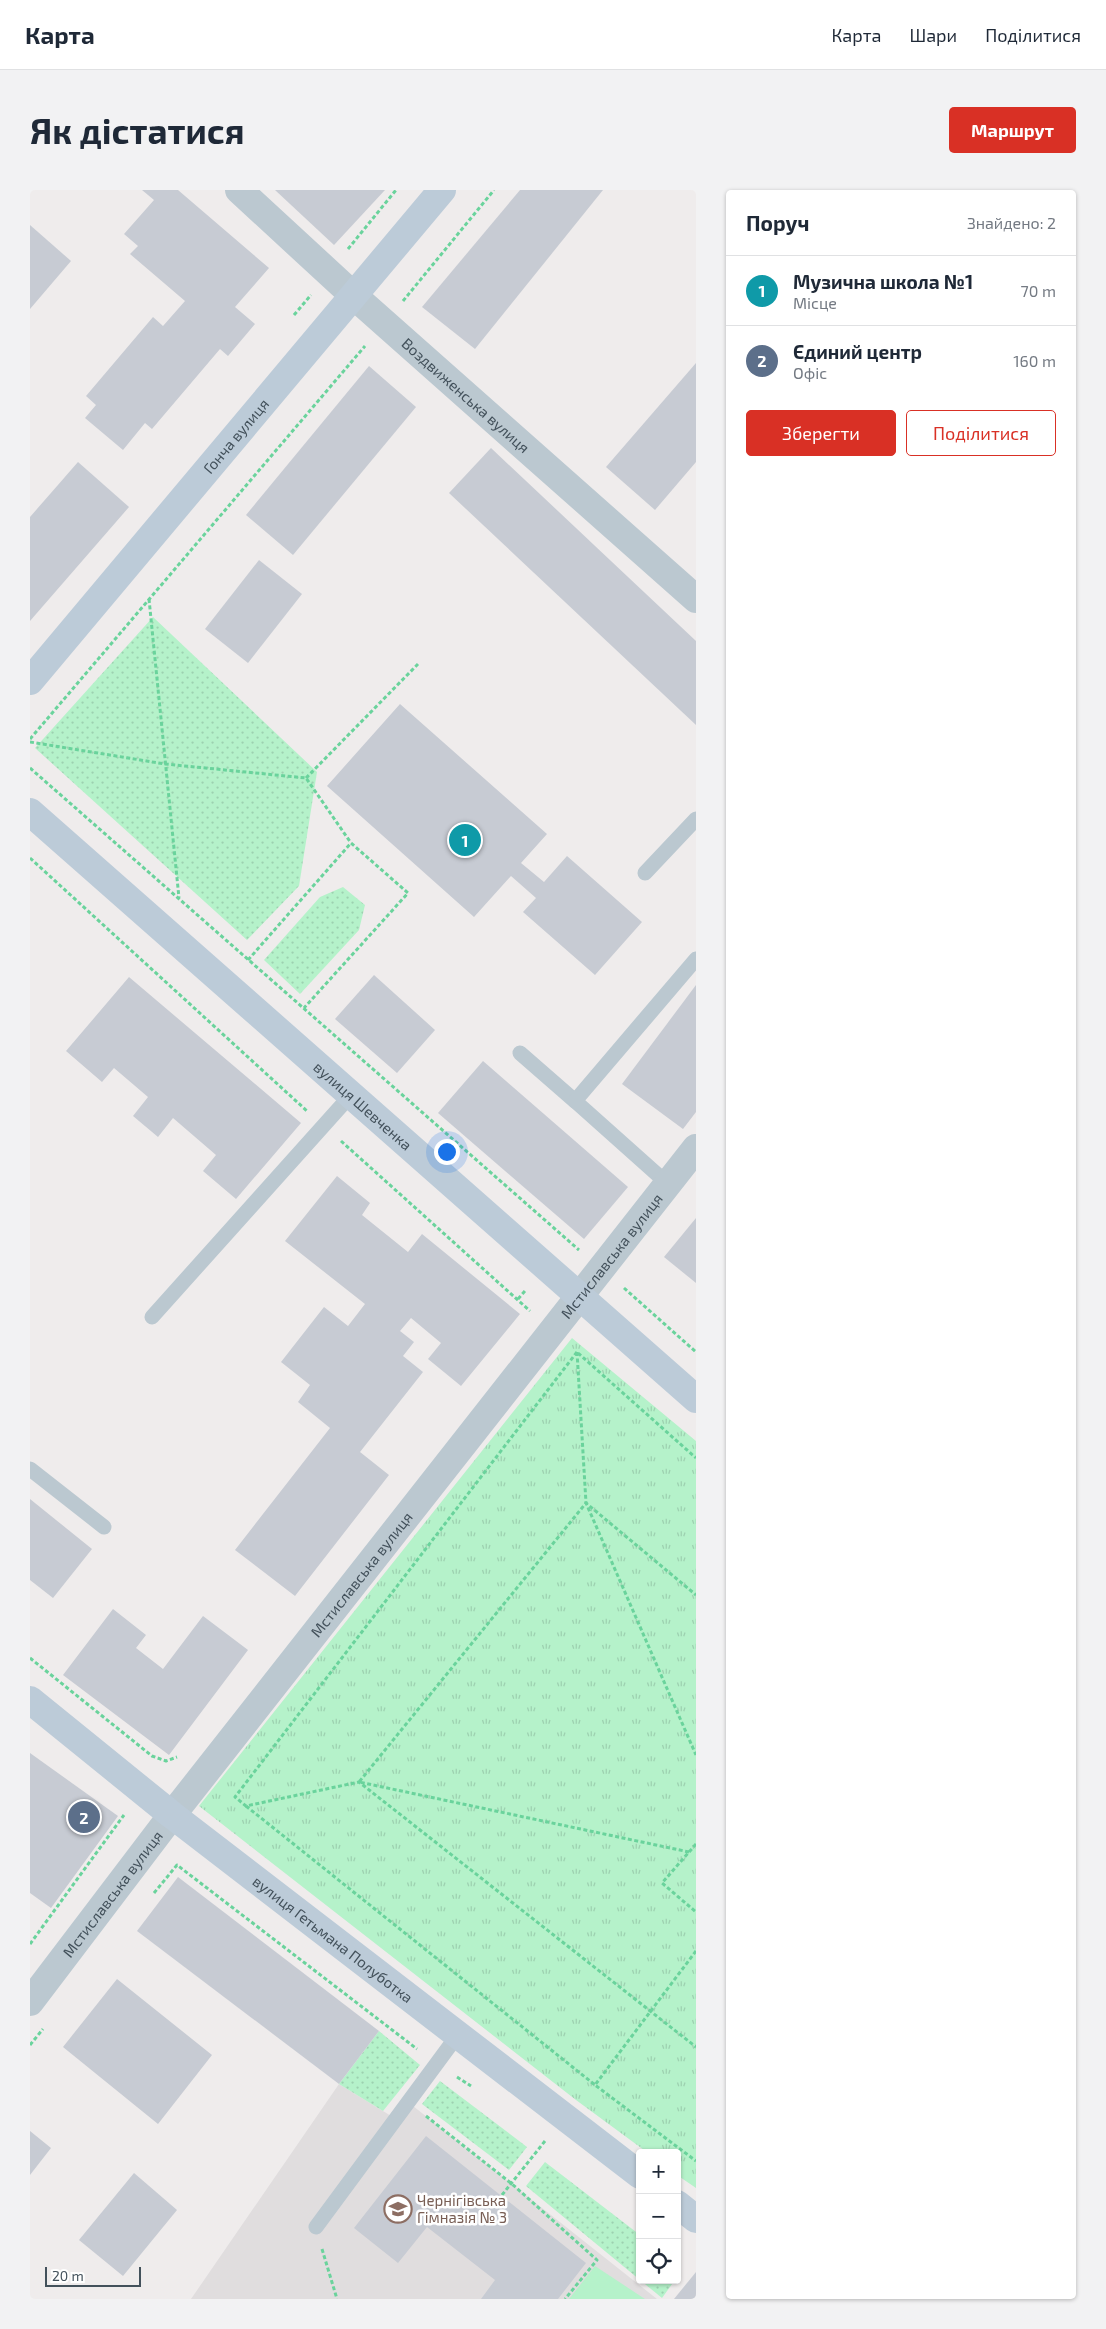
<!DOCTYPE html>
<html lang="uk">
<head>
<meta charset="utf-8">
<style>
  :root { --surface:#fff; --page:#f2f2f3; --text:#1f2937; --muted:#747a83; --line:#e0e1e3; --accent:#d93025 }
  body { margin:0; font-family:"Exo 2",sans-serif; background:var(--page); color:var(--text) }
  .controls { position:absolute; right:15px; bottom:15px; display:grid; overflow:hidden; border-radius:5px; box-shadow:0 1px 4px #0004 }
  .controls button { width:45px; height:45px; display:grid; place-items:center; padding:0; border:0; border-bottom:1px solid var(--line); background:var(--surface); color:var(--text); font:25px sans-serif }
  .scale { position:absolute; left:15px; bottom:12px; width:96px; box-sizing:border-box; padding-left:5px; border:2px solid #43515b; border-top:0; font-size:14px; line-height:18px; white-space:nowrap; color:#43515b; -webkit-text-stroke:4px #fff; paint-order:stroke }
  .you { position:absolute; left:416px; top:961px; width:18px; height:18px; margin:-12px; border:4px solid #fff; border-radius:50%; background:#1a73e8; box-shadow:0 0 0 8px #1a73e833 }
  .badge { display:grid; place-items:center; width:32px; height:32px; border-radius:50%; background:var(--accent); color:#fff; font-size:16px; font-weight:700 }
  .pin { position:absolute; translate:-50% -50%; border:2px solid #fff; box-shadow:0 1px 5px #0006 }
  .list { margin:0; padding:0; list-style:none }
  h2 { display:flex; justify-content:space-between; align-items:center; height:65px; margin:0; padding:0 20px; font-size:21px }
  h2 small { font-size:16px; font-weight:400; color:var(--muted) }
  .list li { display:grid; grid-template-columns:32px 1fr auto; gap:15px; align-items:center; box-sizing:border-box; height:70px; padding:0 20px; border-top:1px solid var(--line) }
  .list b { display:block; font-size:19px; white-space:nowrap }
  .list p { margin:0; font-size:16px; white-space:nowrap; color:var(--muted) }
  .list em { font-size:16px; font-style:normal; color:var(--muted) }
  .actions { display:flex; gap:10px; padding:15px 20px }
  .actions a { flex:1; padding:11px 0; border:1px solid var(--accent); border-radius:5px; text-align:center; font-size:18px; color:var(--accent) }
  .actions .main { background:var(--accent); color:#fff }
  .icon { flex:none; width:28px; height:28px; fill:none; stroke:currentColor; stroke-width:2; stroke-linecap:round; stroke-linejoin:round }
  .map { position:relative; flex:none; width:666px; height:2109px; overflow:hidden; border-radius:5px }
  header { display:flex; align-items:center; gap:30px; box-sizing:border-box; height:70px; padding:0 25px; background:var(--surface); border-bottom:1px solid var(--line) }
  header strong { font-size:24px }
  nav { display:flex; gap:28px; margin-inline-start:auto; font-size:18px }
  .intro { display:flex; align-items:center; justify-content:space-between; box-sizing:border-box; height:120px; padding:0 30px }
  h1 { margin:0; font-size:35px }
  .button { padding:12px 22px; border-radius:5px; background:var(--accent); color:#fff; font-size:18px; font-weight:700 }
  main { display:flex; gap:30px; padding:0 30px }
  aside { flex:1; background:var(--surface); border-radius:5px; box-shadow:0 1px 4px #0004 }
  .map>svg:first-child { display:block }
  .education { fill:#e0ddde }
  .grass { fill:url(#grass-dots) }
  .park { fill:url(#park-tufts) }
  .garden { fill:#b5f2ca }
  .building { fill:#c7cbd3 }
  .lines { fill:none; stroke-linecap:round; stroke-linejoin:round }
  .path { stroke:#6ad39c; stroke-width:3; stroke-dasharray:4 2.5; stroke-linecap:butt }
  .lane { stroke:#bbc8d0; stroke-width:15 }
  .street { stroke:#bbc8d0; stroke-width:28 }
  .secondary { stroke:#bccbd8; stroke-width:28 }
  .labels { text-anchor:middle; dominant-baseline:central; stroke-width:5; stroke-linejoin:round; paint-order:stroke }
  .street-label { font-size:15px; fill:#43515b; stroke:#fff }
  .education-label { font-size:15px; fill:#785e54; stroke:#fff; text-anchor:start }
</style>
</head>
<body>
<header>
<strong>Карта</strong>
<nav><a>Карта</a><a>Шари</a><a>Поділитися</a></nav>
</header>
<div class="intro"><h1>Як дістатися</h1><a class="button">Маршрут</a></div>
<main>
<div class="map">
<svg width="666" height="2109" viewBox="0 0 666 2109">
  <defs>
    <pattern id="grass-dots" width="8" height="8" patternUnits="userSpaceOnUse" patternTransform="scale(1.25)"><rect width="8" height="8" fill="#b5f2ca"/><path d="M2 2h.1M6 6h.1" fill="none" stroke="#9dd1b0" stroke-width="1.8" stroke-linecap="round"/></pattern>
    <pattern id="park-tufts" width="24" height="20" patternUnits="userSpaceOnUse" patternTransform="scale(1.25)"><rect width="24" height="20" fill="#b5f2ca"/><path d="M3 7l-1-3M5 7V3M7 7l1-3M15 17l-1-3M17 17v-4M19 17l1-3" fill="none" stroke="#9dd1b0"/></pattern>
  </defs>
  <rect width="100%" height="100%" fill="#efecec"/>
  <polygon class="education" points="309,1894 366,1929 378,1912 627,2109 161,2109"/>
  <g class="grass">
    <polygon points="123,427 287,582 269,696 217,750 5,558"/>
    <polygon points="313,697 335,715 329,740 270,804 234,770 290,707"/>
    <polygon points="349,1841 390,1875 353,1921 309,1894"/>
    <polygon points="410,1891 497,1957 479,1980 392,1914"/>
    <polygon points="515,1972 610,2045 610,2090 496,1996"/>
    <polygon points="610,2090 645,2090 632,2108"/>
  </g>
  <polygon class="park" points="542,1148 666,1251 666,1998 647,1985 647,1963 618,1963 546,1910 169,1616"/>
  <polygon class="garden" points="565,2076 615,2109 539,2109"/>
  <g class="building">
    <polygon points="112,0 148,0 239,78 205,117 225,134 198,166 190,159 122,239 115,233 93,260 55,228 66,215 56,206 123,127 133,136 155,111 100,64 108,56 94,44 124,10"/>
    <polygon points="245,0 355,0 304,55"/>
    <polygon points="490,0 573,0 445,159 392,117"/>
    <polygon points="0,35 41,71 0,119"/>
    <polygon points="666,173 666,272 625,320 576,277"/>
    <polygon points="339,176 386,217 263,365 216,325"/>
    <polygon points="461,258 666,451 666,535 419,303"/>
    <polygon points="48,272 99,317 0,431 0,327"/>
    <polygon points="229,370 272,404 218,473 175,439"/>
    <polygon points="370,514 517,644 491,673 514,692 537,666 612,732 565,785 493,722 506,708 481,686 444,727 297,596"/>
    <polygon points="344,785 405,840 367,883 305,829"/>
    <polygon points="99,787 271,933 206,1009 173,981 186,965 143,928 128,947 103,926 118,907 84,878 72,892 36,861"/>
    <polygon points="666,795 666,922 653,939 592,894"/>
    <polygon points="453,871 598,997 554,1049 408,923"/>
    <polygon points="307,986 340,1013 332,1025 378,1062 392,1044 490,1124 431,1196 398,1169 411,1153 381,1128 370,1141 384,1152 373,1166 393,1182 330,1262 359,1285 265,1406 205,1360 300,1238 268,1212 280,1195 251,1172 294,1117 318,1136 335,1114 255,1051"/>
    <polygon points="666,1028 666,1093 634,1067"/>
    <polygon points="0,1309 62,1359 23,1408 0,1390"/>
    <polygon points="83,1419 116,1445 106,1458 133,1479 173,1426 218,1460 139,1565 33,1485"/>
    <polygon points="0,1563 88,1626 21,1718 0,1703"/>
    <polygon points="148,1687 349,1841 309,1894 107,1741"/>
    <polygon points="87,1789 182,1865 128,1934 33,1857"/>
    <polygon points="0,1941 21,1958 0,1985"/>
    <polygon points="396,1946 556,2073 528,2109 451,2109 465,2090 397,2037 368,2073 324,2038"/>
    <polygon points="104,1983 147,2020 93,2086 49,2050"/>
    <polygon points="666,2082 666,2109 644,2109"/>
  </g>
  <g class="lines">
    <g class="path">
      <polyline points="318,59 366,0"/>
      <polyline points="373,111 464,0"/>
      <polyline points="264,125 281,105"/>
      <polyline points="119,409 149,708"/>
      <polyline points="0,549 335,156"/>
      <polyline points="0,552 135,574 276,588 321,653"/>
      <polyline points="0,578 549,1060"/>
      <polyline points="276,588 388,474"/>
      <polyline points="0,668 277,921"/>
      <polyline points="218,770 321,653 378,703 274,818"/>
      <polyline points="311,951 500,1121"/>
      <polyline points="594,1098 666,1162"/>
      <polyline points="488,1109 495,1101"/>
      <polyline points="547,1162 205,1607 216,1616 329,1592 666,1857"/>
      <polyline points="547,1162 556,1313 666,1405"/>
      <polyline points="548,1163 666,1268"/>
      <polyline points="0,1468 122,1566 136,1571 147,1567"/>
      <polyline points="216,1616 565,1895"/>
      <polyline points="666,1654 632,1693 666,1722"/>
      <polyline points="659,1662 329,1592 556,1313 666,1565"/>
      <polyline points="124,1703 147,1675 387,1859"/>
      <polyline points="0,1754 94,1625"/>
      <polyline points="666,1761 565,1895 666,1971"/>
      <polyline points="0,1855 13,1839"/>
      <polyline points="427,1887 441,1896"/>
      <polyline points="396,1926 482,1994 567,2070 535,2109"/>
      <polyline points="472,2005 515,1951"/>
      <polyline points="292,2059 307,2109"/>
    </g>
    <g class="lane">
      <polyline points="615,683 666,629"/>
      <polyline points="490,863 545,911"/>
      <polyline points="638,994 545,911 666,769"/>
      <polyline points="122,1127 321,905"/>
      <polyline points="0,1279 74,1337"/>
      <polyline points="286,2037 427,1846"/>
    </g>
    <g class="street">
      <path id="s1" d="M209,0L324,106L666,409"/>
      <path id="s2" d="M0,1812L142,1625L666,958"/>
    </g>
    <g class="secondary">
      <path id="s3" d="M0,491L412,0"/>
      <path id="s4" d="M0,622L666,1209"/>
      <path id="s5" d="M0,1510L142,1625L610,1985"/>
      <polyline points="647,2014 666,2029"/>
    </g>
  </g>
  <defs>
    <g id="school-ring" transform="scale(1.4375)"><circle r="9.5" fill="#fff" stroke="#8d6e63" stroke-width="1.5"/><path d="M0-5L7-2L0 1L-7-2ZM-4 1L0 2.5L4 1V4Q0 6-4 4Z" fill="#8d6e63"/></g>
  </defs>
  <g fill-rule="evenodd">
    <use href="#school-ring" x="368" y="2019"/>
  </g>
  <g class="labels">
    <g class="street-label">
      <text stroke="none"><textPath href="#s1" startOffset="306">Воздвиженська вулиця</textPath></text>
      <text stroke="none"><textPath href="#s3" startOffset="320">Гонча вулиця</textPath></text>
      <text stroke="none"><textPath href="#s4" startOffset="444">вулиця Шевченка</textPath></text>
      <text stroke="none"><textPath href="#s2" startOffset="946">Мстиславська вулиця</textPath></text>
      <text stroke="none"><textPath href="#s2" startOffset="541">Мстиславська вулиця</textPath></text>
      <text stroke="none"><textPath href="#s2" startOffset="136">Мстиславська вулиця</textPath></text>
      <text stroke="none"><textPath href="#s5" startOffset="386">вулиця Гетьмана Полуботка</textPath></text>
    </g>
    <g class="education-label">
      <text x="387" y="2010">Чернігівська<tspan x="387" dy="17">Гімназія № 3</tspan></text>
    </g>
  </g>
</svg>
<div class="controls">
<button>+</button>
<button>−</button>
<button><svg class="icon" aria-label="locate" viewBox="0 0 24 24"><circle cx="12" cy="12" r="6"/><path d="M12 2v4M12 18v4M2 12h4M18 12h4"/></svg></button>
</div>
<div class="scale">20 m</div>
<div class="you"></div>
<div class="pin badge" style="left:435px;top:650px;background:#0f9aa8">1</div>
<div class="pin badge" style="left:54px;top:1627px;background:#5c6f8a">2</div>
</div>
<aside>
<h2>Поруч<small>Знайдено: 2</small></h2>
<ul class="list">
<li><span class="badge" style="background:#0f9aa8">1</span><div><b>Музична школа №1</b><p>Місце</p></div><em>70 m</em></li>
<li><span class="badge" style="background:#5c6f8a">2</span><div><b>Єдиний центр</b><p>Офіс</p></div><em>160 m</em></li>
</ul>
<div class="actions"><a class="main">Зберегти</a><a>Поділитися</a></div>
</aside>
</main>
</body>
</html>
